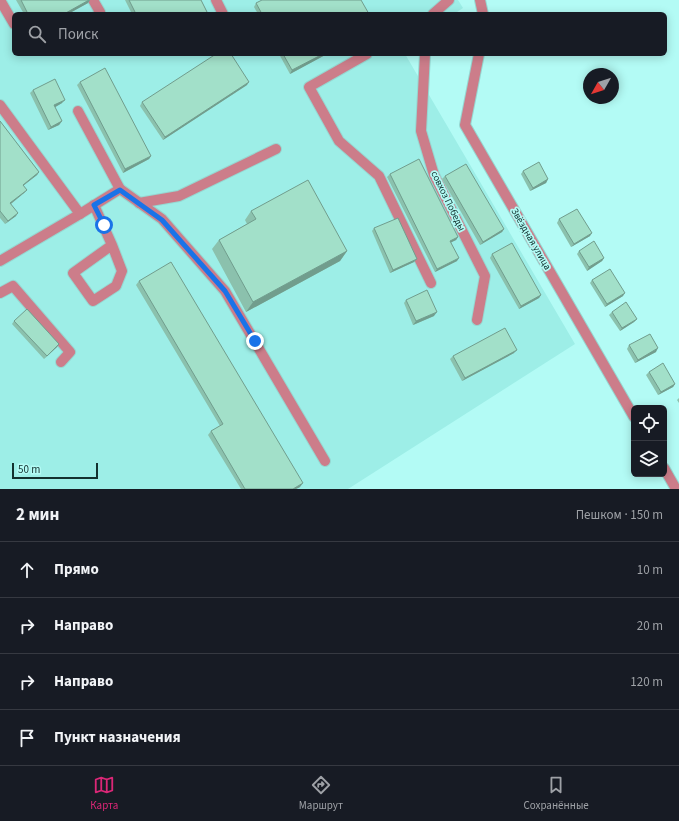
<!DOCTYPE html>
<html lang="ru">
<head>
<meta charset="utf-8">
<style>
  :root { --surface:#171b24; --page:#20242c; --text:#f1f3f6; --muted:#9ea1a6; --line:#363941; --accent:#db2777 }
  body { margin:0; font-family:"Source Sans 3",sans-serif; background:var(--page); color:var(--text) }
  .controls { position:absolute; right:12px; bottom:12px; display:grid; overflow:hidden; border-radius:6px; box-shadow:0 2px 10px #0003 }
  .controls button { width:36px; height:36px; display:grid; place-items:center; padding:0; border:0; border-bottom:1px solid var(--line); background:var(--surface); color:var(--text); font:20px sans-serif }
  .compass { position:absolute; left:583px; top:68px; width:36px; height:36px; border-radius:50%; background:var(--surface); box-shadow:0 2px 10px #0003; rotate:231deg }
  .scale { position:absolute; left:12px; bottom:10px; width:86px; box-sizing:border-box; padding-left:4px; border:2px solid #13312f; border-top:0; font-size:11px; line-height:14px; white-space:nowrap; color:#13312f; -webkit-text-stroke:3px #b3fbf5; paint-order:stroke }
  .stop { position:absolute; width:12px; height:12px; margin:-9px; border:3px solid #1a73e8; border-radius:50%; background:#fff }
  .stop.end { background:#1a73e8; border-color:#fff; box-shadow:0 1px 4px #0008 }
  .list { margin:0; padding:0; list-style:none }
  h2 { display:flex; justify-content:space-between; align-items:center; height:52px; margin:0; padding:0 16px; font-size:17px }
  h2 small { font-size:13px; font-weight:400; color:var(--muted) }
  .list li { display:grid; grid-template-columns:26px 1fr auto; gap:12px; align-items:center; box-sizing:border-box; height:56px; padding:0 16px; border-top:1px solid var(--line) }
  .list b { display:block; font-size:15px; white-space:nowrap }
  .list em { font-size:13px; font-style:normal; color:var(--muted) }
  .icon { flex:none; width:22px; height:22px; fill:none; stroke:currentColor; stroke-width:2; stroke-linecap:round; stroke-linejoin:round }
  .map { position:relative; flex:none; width:679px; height:489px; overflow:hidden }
  .search { position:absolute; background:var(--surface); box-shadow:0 2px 10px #0003; left:12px; right:12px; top:12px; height:44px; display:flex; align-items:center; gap:10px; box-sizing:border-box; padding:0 14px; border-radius:6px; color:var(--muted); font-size:15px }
  .sheet { height:276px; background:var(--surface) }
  nav { display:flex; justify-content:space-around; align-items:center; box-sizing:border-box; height:56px; border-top:1px solid var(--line); background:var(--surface); font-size:11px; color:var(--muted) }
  nav a { display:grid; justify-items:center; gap:2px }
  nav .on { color:var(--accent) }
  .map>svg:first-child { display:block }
  .built { fill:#9deee7 }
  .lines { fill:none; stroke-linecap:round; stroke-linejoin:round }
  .minor-casing { stroke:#96d7d1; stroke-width:12 }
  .minor { stroke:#cc7d8a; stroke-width:10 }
  .wall { fill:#8bc1ad }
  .shaded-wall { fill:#719d8d }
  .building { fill:#a2e0c9; stroke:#719d8d }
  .route { stroke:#1a73e8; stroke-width:5 }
  .labels { text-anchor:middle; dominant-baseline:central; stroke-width:3.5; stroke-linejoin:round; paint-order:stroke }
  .street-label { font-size:10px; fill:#13312f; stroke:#b3fbf5 }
</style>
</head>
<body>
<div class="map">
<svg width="679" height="489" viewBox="0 0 679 489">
  <rect width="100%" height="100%" fill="#b3fbf5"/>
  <polygon class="built" points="0,0 458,0 463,8 454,14 14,14 14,54 405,54 575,344 348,489 0,489"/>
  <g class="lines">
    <g class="minor-casing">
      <g id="minor">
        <polyline points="0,0 14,24"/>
        <polyline points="93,0 100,12 98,14"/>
        <polyline points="216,0 223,14"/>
        <polyline points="480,0 483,14"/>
        <polyline points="433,14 449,0"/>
        <polyline points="367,54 309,87 339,141 379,176 431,283"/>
        <polyline points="425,54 421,131 434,175 485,276 477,320"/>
        <polyline points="479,54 465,125 634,417"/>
        <polyline points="0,105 80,214 0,261"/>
        <polyline points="78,111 120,189 80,214"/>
        <polyline points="120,189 162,219 225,291 325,461"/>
        <polyline points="139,203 179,196 276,149"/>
        <polyline points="94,205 112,245 73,273 93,301 116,286 122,271 112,245"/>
        <polyline points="0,293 13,286 70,352 61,362"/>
        <polyline points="664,468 676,489"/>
      </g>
    </g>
    <use href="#minor" class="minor"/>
  </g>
  <g class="wall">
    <polygon points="16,0 90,0 88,3 68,14 24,14"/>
    <polygon points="125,0 201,0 208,14 132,14"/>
    <polygon points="256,3 369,14 258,14 254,7"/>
    <polygon points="279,54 327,54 290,74"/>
    <polygon points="80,82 151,156 149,159 123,173 77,85"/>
    <polygon points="247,85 163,140 140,106 142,102"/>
    <polygon points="33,90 62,103 55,107 62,121 59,125 48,130 30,93"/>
    <polygon points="0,121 39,172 37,175 23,186 27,190 24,193 11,204 16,216 5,224 0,218"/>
    <polygon points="523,171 548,179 546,183 530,191 521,174"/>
    <polygon points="390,174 458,237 456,240 451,242 457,261 435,272 387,177"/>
    <polygon points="445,176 504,229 502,232 480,245 442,179"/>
    <polygon points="251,211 347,251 340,261 246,312 212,249 219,240 247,224 245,220"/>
    <polygon points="559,219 590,236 571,247 557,223"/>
    <polygon points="374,228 414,262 390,273 372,231"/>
    <polygon points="579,251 604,258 602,261 587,271 577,254"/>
    <polygon points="492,254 541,295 539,298 519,309 490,258"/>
    <polygon points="592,280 623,296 605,307 590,283"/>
    <polygon points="139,281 300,487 296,489 241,489 208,435 211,431 220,426 136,285"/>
    <polygon points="406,300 434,316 413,325 404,303"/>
    <polygon points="612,312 637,319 634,322 620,331 609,315"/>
    <polygon points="14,321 59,344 57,347 44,359 12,324"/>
    <polygon points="629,345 656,352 635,363 627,349"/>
    <polygon points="514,353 462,381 450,359 453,356"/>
    <polygon points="649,372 675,384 673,387 658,395 646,375"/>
    <polygon points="679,398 679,403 677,400"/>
  </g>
  <g class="shaded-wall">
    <polygon points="89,0 90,0 88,3 68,14 64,14"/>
    <polygon points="323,54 327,54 290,74 292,70"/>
    <polygon points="249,82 247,85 163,140 165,137"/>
    <polygon points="65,100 62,103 52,109 54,105"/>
    <polygon points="62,121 59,125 48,130 51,127"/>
    <polygon points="151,156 149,159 123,173 125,169"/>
    <polygon points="39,172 37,175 20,188 23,185"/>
    <polygon points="548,179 546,183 530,191 533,188"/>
    <polygon points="27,190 24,193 8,206 10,203"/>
    <polygon points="18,213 16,216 5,224 8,221"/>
    <polygon points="504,229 502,232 480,245 483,242"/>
    <polygon points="592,233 590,236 571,247 574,244"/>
    <polygon points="458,237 456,240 448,244 450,241"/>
    <polygon points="347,251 340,261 246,312 253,302"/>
    <polygon points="459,258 457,261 435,272 437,269"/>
    <polygon points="604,258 602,261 587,271 589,267"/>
    <polygon points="417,259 414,262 390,273 393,270"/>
    <polygon points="625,293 623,296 605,307 607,304"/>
    <polygon points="541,295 539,298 519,309 521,306"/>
    <polygon points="437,312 434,316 413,325 416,321"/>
    <polygon points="637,319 634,322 620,331 622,328"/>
    <polygon points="59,344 57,347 44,359"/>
    <polygon points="658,348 656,352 635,363 638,360"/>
    <polygon points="517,350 514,353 462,381 465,378"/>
    <polygon points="675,384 673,387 658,395 661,392"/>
    <polygon points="303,483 300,487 296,489 293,489"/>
  </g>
  <g class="building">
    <polygon points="21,0 89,0 64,14 28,14"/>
    <polygon points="129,0 201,0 208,14 136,14"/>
    <polygon points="262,0 361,0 369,14 262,14 256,3"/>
    <polygon points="216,54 231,54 249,82 165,137 142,102"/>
    <polygon points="283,54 323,54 292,70"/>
    <polygon points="105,68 151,156 125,169 80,82"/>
    <polygon points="55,79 65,100 54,105 62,121 51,127 33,90"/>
    <polygon points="0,121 39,172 23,185 27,190 10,203 18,213 8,221 0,211"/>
    <polygon points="419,159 458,237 450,241 459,258 437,269 390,174"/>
    <polygon points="539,162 548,179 533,188 523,171"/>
    <polygon points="466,164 504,229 483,242 445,176"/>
    <polygon points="308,180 347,251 253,302 219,240 256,219 251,211"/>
    <polygon points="577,209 592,233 574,244 559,219"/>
    <polygon points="398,218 417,259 393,270 374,228"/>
    <polygon points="594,241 604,258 589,267 579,251"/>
    <polygon points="512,243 541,295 521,306 492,254"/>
    <polygon points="171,262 303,483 293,489 245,489 211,431 223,424 139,281"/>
    <polygon points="610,269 625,293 607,304 592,280"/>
    <polygon points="427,290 437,312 416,321 406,300"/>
    <polygon points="626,302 637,319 622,328 612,312"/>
    <polygon points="27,309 59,344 47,356 14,321"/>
    <polygon points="505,328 517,350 465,378 453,356"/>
    <polygon points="650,334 658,348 638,360 629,345"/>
    <polygon points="663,363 675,384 661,392 649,372"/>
  </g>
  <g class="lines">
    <polyline class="route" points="104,225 94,205 120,190 162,220 225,291 255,341"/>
  </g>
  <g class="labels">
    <g class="street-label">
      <text transform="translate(448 201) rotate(64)">совхоз Победы</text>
      <text transform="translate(531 239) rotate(60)">Звёздная улица</text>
    </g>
  </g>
</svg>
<div class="controls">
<button><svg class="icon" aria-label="locate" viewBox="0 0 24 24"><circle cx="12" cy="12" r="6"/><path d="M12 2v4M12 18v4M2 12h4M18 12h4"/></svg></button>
<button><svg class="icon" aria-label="layers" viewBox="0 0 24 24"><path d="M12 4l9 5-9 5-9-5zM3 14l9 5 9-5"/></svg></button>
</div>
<svg class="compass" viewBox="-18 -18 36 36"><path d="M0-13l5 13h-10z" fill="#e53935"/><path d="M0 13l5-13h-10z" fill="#9ea1a6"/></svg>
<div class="scale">50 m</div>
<div class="stop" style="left:104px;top:225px"></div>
<div class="stop end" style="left:255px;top:341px"></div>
<div class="search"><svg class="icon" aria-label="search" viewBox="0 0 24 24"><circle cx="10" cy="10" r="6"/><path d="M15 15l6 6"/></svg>Поиск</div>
</div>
<section class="sheet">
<h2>2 мин<small>Пешком · 150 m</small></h2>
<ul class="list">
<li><svg class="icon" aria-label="ahead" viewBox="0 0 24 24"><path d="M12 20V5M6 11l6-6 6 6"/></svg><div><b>Прямо</b></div><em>10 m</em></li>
<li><svg class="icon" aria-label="right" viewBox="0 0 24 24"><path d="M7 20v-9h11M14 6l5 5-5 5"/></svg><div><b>Направо</b></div><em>20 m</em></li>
<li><svg class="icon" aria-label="right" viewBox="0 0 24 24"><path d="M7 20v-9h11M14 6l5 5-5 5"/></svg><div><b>Направо</b></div><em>120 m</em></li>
<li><svg class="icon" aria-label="arrive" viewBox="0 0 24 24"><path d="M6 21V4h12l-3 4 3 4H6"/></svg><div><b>Пункт назначения</b></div></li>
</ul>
</section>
<nav>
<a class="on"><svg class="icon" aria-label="map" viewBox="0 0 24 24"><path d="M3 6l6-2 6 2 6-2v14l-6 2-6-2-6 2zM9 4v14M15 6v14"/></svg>Карта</a>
<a><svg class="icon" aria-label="directions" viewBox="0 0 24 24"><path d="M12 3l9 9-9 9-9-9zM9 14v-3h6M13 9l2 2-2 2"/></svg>Маршрут</a>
<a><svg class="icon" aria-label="saved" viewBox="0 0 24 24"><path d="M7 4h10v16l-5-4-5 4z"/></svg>Сохранённые</a>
</nav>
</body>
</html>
